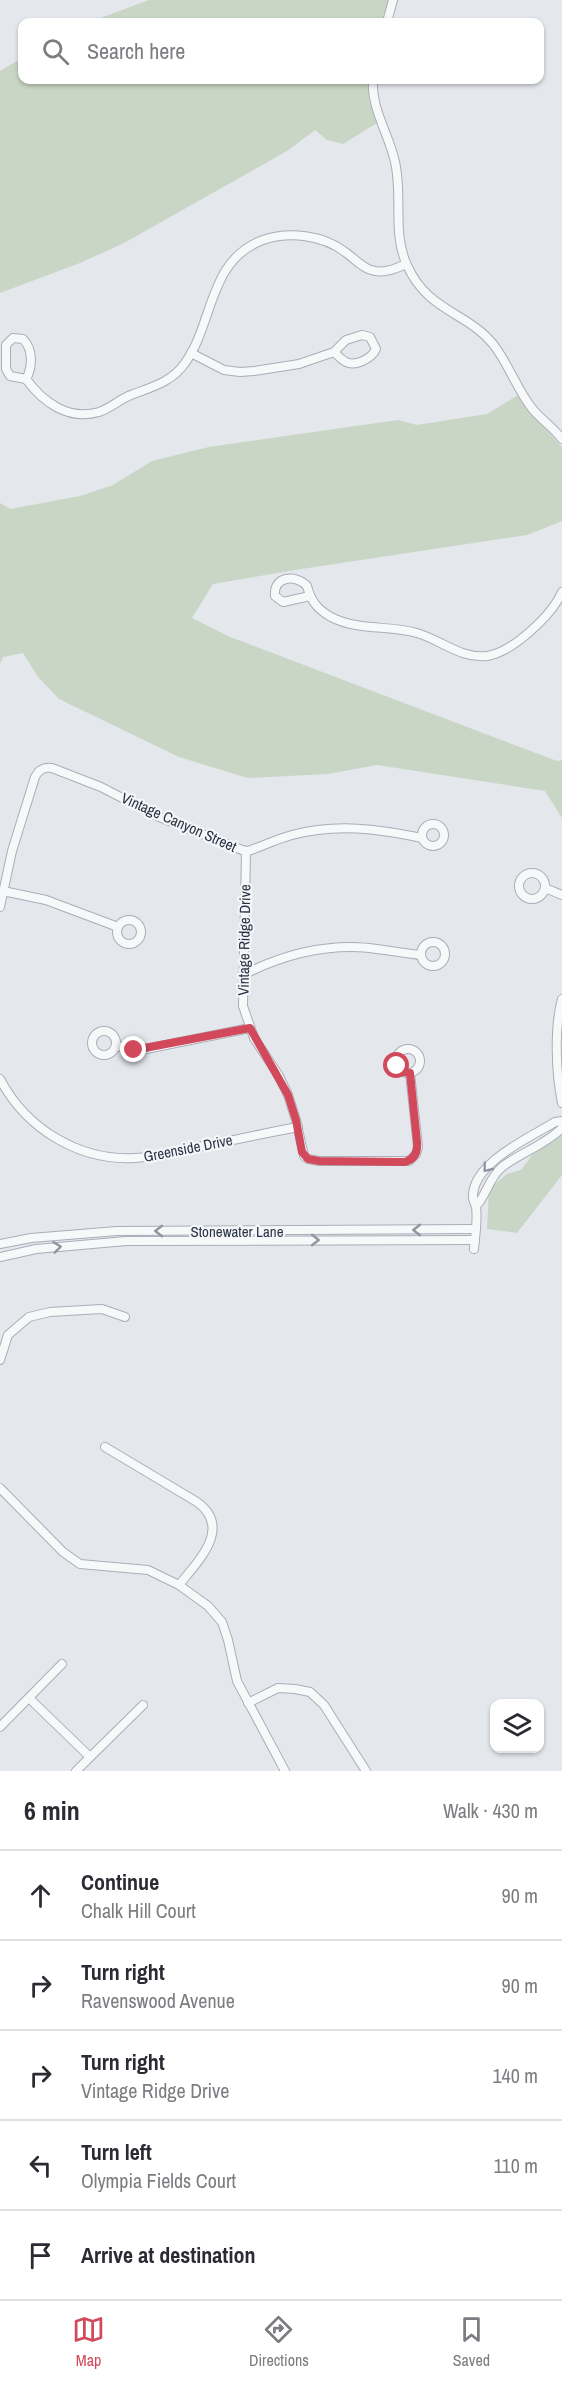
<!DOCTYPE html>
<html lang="en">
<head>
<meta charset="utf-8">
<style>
  :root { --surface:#fff; --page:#f7f7f7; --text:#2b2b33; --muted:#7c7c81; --line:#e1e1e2; --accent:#d1495b }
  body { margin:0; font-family:"Archivo Narrow",sans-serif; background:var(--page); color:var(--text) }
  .controls { position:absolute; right:18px; bottom:18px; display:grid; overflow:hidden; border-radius:12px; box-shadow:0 2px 4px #0004 }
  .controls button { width:54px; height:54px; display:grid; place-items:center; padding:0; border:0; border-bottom:2px solid var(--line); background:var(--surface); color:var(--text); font:30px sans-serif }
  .stop { position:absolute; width:18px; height:18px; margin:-14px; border:4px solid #d1495b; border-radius:50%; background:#fff }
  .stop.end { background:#d1495b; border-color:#fff; box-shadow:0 2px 6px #0008 }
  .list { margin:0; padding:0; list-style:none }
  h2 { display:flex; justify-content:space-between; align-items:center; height:78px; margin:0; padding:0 24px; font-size:26px }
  h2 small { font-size:20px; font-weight:400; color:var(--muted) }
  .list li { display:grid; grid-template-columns:39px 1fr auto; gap:18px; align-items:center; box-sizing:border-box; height:90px; padding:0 24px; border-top:2px solid var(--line) }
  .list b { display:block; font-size:22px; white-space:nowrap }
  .list p { margin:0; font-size:20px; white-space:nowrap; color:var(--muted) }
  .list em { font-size:20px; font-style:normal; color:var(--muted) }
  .icon { flex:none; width:33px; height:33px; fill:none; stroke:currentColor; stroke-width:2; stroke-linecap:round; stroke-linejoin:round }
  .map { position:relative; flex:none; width:562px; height:1771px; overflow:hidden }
  .search { position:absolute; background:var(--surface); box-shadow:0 2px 4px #0004; left:18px; right:18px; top:18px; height:66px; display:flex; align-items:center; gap:15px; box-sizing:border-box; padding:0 21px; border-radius:12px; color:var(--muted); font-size:22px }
  .sheet { height:528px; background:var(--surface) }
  nav { display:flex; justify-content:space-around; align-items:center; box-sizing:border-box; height:84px; border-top:2px solid var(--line); background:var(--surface); font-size:16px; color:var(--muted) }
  nav a { display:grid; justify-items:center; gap:3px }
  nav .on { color:var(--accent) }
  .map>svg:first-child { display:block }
  .green { fill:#c9d6c5 }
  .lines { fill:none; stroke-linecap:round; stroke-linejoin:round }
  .minor-casing { stroke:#a9aeb7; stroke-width:10 }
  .minor { stroke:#f7f8fa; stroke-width:8 }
  .oneway { stroke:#9196a0 }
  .route { stroke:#d1495b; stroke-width:8 }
  .labels { text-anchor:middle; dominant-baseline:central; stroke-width:4.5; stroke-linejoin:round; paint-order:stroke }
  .street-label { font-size:15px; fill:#2b3445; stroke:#f4f6f9 }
</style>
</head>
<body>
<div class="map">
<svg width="562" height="1771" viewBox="0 0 562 1771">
  <rect width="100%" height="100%" fill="#e4e7ec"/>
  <g class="green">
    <polygon points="149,0 389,0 383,22 90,22"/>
    <polygon points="22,58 22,80 369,80 369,100 377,123 343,144 327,140 315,130 287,151 124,243 80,263 0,293 0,71"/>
    <polygon points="518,395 527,409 562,447 562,521 527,535 295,570 213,584 192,618 228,636 557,761 562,760 562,818 545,791 377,765 328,774 248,778 179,757 59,699 38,677 23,653 3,657 0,664 0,503 10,509 80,496 113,485 152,461 209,447 398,420 417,425 487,414"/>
    <polygon points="562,1135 562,1175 517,1233 487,1229 489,1189 507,1174 521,1170 532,1155"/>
  </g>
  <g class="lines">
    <g class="minor-casing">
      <g id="minor">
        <polyline points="387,22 393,0"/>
        <path d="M373,80C371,109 389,134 395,162C403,196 392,233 407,265C427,311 467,312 493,344C508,363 516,387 531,407C540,419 553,427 562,439"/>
        <path d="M13,338L23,339C33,349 33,367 26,379L10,376L6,369V345Z"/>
        <path d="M191,353L224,370L240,372L254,371L299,364L334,352L346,340L362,335L370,337L376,349C372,358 356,367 346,362C342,360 337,355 334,352"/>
        <path d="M26,379C43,402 68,421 99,412C111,408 120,399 131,395C152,387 172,382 185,363C214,323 208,260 263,240C289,231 323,235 345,252C354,258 361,267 371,270C383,274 395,269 406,264"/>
        <path d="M310,596L283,602L275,596C273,576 296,574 307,586C311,601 317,609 331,617C358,631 389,625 417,633C441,640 461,659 487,656C513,652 552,615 562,592"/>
        <circle cx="433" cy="835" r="11"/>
        <polyline points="246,851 243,1006 254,1038 279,1076 288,1095 296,1120 304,1156 308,1159 319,1161 409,1161 416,1154 418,1147 410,1073"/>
        <circle cx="532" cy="886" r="13"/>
        <polyline points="545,888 562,895"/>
        <polyline points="3,891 46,900 118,927"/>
        <path d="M0,907L12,851L35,777C39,769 44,767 52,768L101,787L157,816L242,850L248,851C263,846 277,839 292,835C337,823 378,829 422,838"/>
        <circle cx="129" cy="932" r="12"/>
        <circle cx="433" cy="954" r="12"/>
        <path d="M243,975C276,958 313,947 351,947C375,947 398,953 421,955"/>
        <path d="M562,999C554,1028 556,1073 562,1103"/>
        <circle cx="104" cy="1043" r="12"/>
        <polyline points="116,1046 141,1050 250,1028"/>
        <circle cx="408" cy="1061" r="12"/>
        <path d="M0,1079C26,1128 78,1161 135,1158C158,1157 180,1151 203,1146C234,1140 266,1133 298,1127"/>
        <path d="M476,1206C487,1195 488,1179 502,1167C520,1153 545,1145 562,1128"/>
        <polyline points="0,1244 31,1238 117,1231 475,1229"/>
        <path d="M474,1249C475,1236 478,1220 476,1207C476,1206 473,1200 473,1198C471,1163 531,1137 555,1122L562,1121"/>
        <polyline points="0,1257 36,1249 126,1241 475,1240"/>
        <polyline points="0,1360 8,1335 29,1317 50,1312 102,1309 125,1317"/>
        <path d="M105,1447L197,1502C233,1528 198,1561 179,1585"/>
        <polyline points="0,1488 63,1552 80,1564 148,1570 179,1585 208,1606 222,1622 228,1640 237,1681 285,1771"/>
        <polyline points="29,1698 90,1757"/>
        <polyline points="248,1703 278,1688 295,1689 310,1692 324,1705 366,1771"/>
        <polyline points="0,1727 62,1664"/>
        <polyline points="76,1771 143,1705"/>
      </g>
    </g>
    <use href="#minor" class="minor"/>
  </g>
  <defs><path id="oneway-chevron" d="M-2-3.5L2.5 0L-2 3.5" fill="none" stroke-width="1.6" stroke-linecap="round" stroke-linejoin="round" transform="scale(1.5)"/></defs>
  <g class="oneway">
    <use href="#oneway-chevron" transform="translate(487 1168) rotate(129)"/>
    <use href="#oneway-chevron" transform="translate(417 1230) rotate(180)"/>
    <use href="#oneway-chevron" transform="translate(159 1231) rotate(180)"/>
    <use href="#oneway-chevron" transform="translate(315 1240)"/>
    <use href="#oneway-chevron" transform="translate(57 1247) rotate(-7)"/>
  </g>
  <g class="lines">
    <path class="route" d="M134,1050L250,1028L288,1095L296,1120L302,1152L308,1159L319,1161L405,1162C415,1159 418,1152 417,1142L410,1073L402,1072L397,1066"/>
  </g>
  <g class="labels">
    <g class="street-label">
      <text transform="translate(179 822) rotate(24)">Vintage Canyon Street</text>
      <text transform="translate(244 940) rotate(-89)">Vintage Ridge Drive</text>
      <text transform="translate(188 1148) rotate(-11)">Greenside Drive</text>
      <text x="237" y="1231">Stonewater Lane</text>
    </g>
  </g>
</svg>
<div class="controls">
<button><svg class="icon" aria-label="layers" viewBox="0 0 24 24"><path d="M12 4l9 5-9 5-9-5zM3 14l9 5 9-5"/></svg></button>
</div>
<div class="stop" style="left:397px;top:1066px"></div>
<div class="stop end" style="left:134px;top:1050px"></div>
<div class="search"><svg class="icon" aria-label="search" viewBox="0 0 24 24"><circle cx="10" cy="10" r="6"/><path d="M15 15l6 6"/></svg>Search here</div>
</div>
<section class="sheet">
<h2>6 min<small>Walk · 430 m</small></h2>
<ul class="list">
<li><svg class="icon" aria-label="ahead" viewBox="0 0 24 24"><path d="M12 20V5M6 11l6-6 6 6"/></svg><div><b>Continue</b><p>Chalk Hill Court</p></div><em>90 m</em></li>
<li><svg class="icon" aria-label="right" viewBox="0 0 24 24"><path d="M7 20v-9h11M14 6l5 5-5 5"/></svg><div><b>Turn right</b><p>Ravenswood Avenue</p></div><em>90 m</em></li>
<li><svg class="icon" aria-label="right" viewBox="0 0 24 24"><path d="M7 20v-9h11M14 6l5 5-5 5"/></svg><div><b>Turn right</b><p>Vintage Ridge Drive</p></div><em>140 m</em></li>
<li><svg class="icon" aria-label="left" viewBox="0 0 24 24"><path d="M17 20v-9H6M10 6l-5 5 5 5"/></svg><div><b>Turn left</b><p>Olympia Fields Court</p></div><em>110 m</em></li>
<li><svg class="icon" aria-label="arrive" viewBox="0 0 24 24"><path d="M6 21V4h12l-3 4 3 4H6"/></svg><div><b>Arrive at destination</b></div></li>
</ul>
</section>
<nav>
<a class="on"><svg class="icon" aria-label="map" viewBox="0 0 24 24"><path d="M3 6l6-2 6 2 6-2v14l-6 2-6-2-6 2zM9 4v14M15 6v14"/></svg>Map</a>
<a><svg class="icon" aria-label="directions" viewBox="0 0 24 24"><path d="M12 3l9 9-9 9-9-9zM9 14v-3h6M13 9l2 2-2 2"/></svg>Directions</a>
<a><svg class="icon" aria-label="saved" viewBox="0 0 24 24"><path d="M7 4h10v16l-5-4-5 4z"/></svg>Saved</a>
</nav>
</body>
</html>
